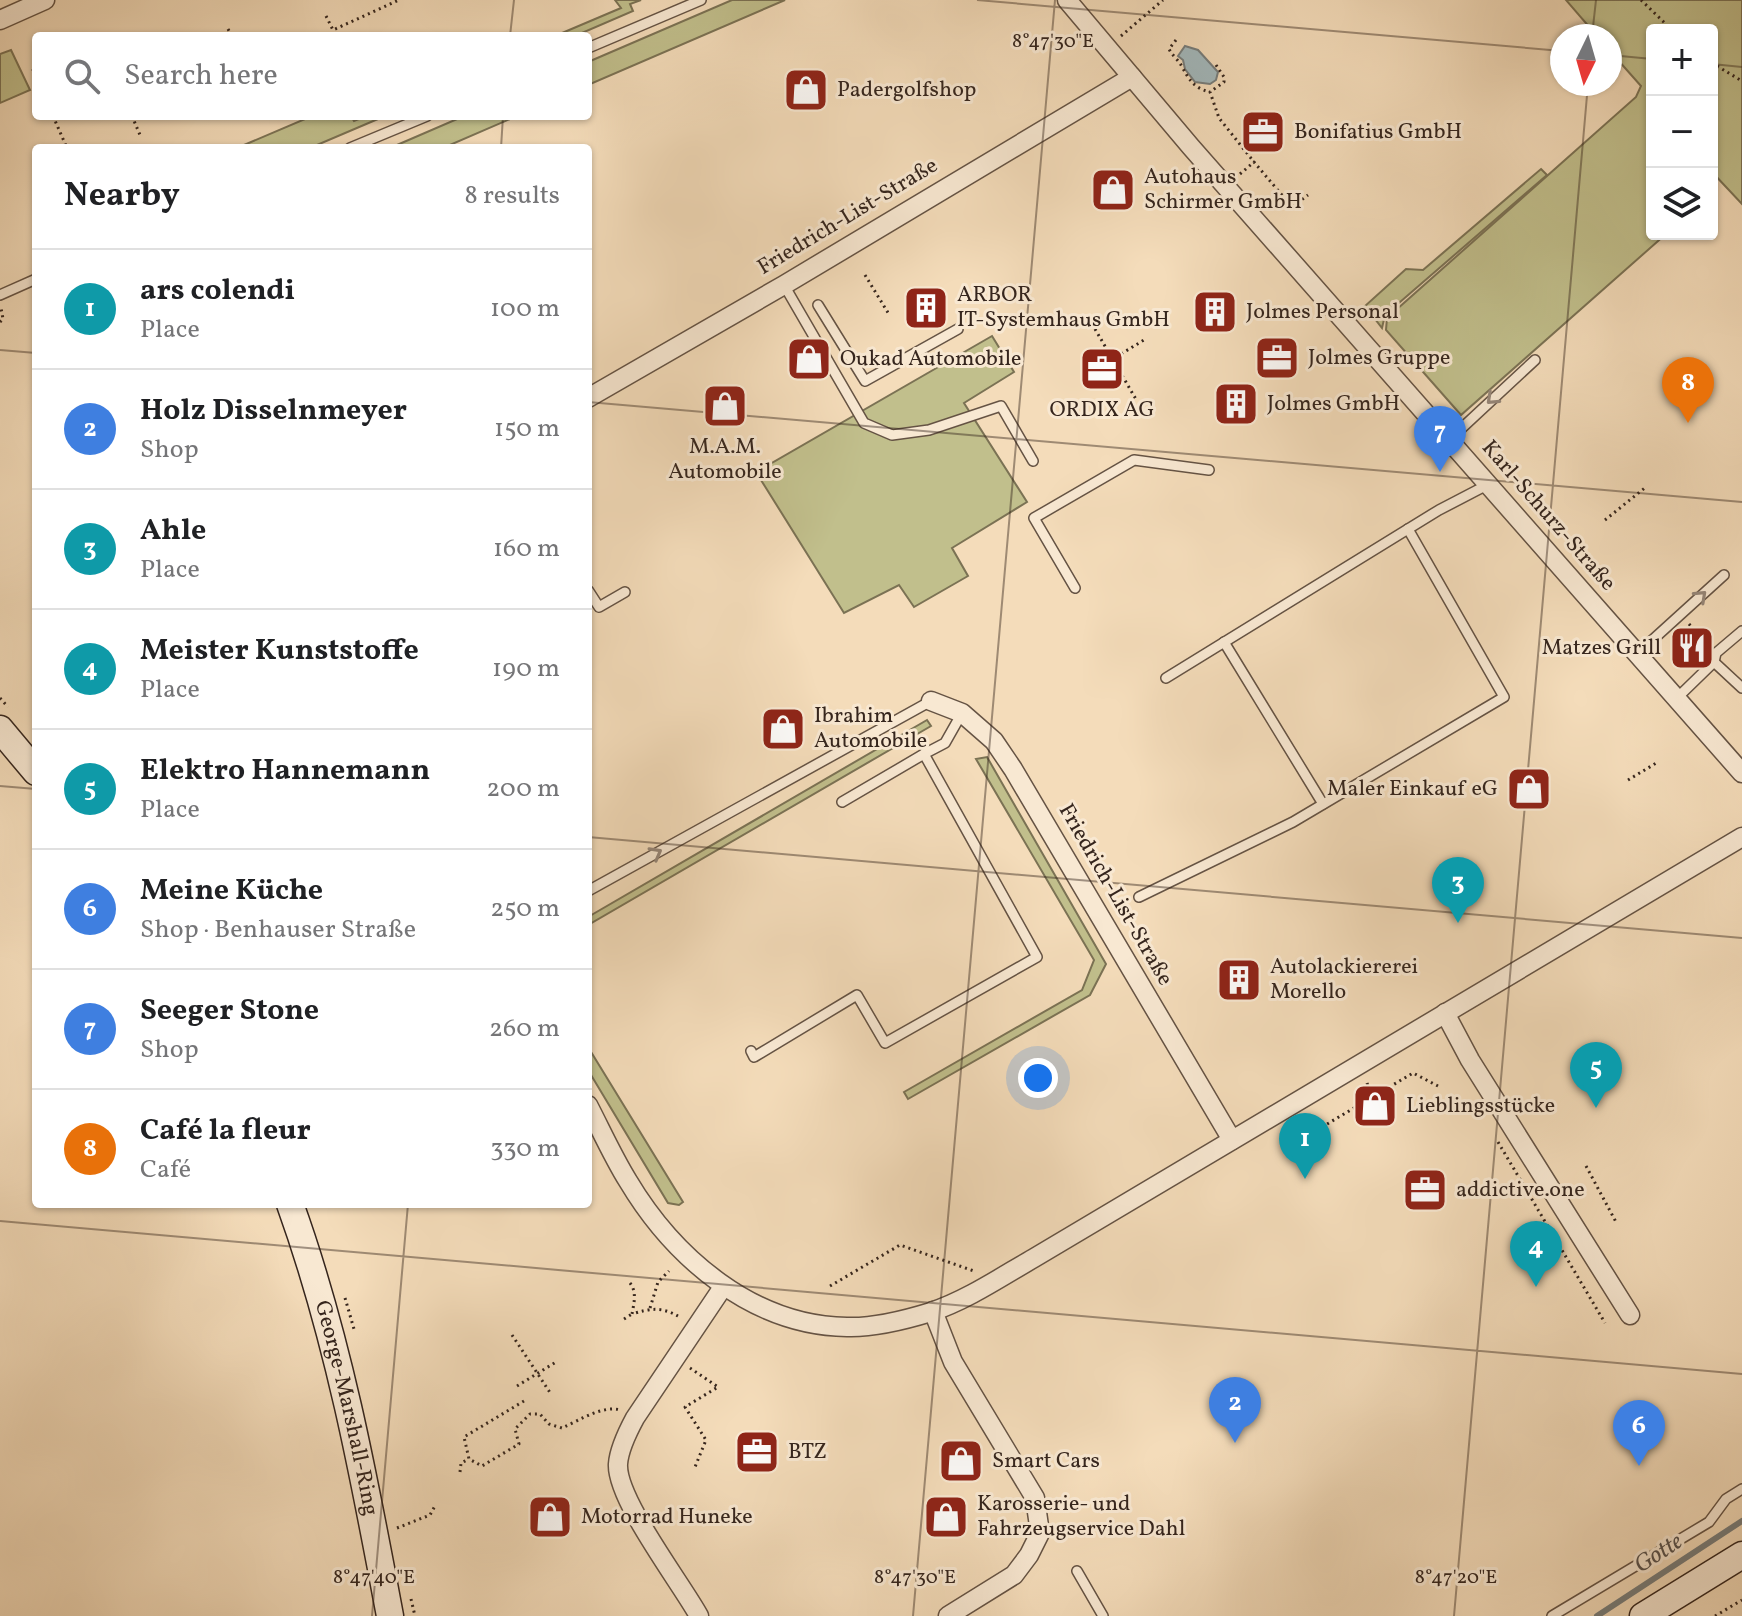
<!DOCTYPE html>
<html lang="en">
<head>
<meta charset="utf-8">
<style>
  :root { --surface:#fff; --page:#f6f6f6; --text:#202124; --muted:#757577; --line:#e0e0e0; --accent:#8f2418 }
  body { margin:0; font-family:Vollkorn,serif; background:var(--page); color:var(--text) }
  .controls { position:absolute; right:24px; top:24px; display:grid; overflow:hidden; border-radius:8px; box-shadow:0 2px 6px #0004 }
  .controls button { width:72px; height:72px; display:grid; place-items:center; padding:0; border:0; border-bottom:2px solid var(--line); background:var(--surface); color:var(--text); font:40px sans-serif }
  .compass { position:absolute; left:1550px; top:24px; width:72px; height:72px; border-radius:50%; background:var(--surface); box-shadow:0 2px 6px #0004; rotate:185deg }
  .you { position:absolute; left:1038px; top:1078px; width:28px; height:28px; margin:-20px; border:6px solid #fff; border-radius:50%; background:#1a73e8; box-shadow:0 0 0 12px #1a73e833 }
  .badge { display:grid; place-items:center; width:52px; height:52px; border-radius:50%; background:var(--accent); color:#fff; font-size:26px; font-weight:700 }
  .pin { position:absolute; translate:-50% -66px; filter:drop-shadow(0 2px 4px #0008) }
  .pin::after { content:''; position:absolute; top:42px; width:28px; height:24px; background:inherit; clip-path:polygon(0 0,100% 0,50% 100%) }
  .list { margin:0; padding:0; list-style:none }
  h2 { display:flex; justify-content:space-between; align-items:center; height:104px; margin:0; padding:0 32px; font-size:34px }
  h2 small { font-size:26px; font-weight:400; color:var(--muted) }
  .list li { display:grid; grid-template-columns:52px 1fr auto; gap:24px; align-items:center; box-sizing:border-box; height:120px; padding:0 32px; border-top:2px solid var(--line) }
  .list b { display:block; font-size:30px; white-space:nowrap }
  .list p { margin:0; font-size:26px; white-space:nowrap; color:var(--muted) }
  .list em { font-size:26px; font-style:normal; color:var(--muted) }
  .icon { flex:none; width:44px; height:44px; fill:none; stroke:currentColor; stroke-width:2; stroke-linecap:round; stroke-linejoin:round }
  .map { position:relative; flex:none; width:1742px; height:1616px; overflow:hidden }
  .search { position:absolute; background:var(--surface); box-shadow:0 2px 6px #0004; left:32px; top:32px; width:560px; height:88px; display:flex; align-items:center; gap:20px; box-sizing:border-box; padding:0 28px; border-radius:8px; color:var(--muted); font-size:30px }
  .panel { position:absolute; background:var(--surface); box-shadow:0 2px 6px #0004; left:32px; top:144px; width:560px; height:1064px; border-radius:8px }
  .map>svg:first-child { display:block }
  .green { fill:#c1bf8c; stroke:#7b7254; stroke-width:2 }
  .water { fill:#a2b8bc; stroke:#767d7c; stroke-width:2 }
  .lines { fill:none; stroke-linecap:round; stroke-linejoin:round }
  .stream { stroke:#767d7c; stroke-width:6 }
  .service-casing { stroke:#655344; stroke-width:12 }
  .minor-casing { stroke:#655344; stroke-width:21 }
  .secondary-casing { stroke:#35251d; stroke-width:29 }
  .path { stroke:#35251d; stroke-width:3; stroke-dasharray:2 4; stroke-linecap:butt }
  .service { stroke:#f8e8d2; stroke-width:9 }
  .minor { stroke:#f8e8d2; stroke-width:18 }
  .secondary { stroke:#f8e8d2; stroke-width:26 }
  .oneway { stroke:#968678 }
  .ticks { fill:none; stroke:#35251d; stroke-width:2; stroke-opacity:0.45 }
  .labels { text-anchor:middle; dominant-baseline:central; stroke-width:6; stroke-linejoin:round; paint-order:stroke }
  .poi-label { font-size:22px; fill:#35251d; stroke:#f8e8d2; text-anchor:start }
  .street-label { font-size:22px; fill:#35251d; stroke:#f8e8d2 }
  .water-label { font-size:24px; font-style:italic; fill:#56514d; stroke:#f8e8d2 }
  .ticks-label { font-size:20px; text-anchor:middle; fill:#35251d; stroke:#f8e8d2; stroke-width:6; stroke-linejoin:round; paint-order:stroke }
</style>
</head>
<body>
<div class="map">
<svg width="1742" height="1616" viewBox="0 0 1742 1616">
  <rect width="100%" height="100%" fill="#f4dcba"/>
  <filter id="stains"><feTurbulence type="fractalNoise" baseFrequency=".0025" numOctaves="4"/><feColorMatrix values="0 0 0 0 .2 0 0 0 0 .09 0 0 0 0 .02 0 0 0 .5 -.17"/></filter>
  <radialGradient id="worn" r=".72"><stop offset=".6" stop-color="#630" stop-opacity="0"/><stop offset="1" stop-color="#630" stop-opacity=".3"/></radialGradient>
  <g class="green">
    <polygon points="615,0 641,0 630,4 633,11 575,36 555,36 621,8"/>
    <polygon points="732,0 785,0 588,85 588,62"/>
    <polygon points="1566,0 1742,0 1742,204 1712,172 1712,30 1652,30 1652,234 1666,234 1461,415 1386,330 1387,318 1636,97 1641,86 1610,51 1610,36 1597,36"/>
    <polygon points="11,50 30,90 0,103 0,54"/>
    <polygon points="312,116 351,116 354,121 366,116 385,116 310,148 237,148"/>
    <polygon points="464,116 517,116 443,148 390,148"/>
    <polygon points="1541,169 1547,175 1385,315 1382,328 1365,306 1406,269 1423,270"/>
    <polygon points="992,336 1014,372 964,403 1027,502 952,548 968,576 914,607 899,585 844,613 756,472"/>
    <polygon points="927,720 931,726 588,925 588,917"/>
    <polygon points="987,757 1106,964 1090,995 908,1099 904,1092 1082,990 1094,960 976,759"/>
    <polygon points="588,1047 683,1202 679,1205 668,1203 588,1070"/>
  </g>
  <polygon class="water" points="1185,46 1198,50 1218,72 1216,80 1210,84 1195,82 1185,69 1183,60 1178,56"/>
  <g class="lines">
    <polyline class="stream" points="1597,1616 1742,1521"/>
    <g class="service-casing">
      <g id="service">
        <polyline points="588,48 701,0"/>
        <polyline points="350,148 427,116"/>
        <polyline points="784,285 864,423 892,435 929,430 1001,406 1033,461"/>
        <polyline points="0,295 36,279"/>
        <polyline points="818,305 865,381 958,329"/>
        <polyline points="1450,439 1535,360"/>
        <polyline points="1075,588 1034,518 1134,460 1209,470"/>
        <polyline points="588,590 599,607 625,592"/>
        <polyline points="1224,642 1323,804"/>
        <polyline points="1637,654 1724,575"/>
        <polyline points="1714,662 1742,688"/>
        <polyline points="1166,678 1439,510 1489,484"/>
        <polyline points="1677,698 1714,662 1716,653 1742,631"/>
        <polyline points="842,802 924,754"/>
        <polyline points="588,891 931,701"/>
        <polyline points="1139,897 1293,822 1504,697 1408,529"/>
        <polyline points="751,1051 754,1057 857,995 885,1043 1037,957 924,754 945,743 962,713"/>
        <polyline points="1077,1571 1103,1616"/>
        <polyline points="1552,1616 1709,1522 1726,1499 1742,1489"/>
      </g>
    </g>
    <g class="minor-casing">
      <g id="minor">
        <polyline points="1067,0 1191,147 1742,773"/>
        <polyline points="0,20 45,0"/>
        <polyline points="588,398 784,285 1132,77"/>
        <polyline points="931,701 962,713 994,741 1013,769 1232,1140"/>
        <polyline points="1445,1013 1470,1060 1630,1315"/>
        <path d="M588,1105C601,1130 613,1157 628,1181C674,1258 753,1326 847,1327C874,1328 905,1320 931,1312C967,1300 1001,1277 1034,1258L1742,837"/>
        <polyline points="933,1311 953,1362 1035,1498 1040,1533 1029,1555 1014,1575 948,1616"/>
        <path d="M699,1616C681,1583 616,1499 618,1464C619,1449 628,1431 635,1418L723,1287"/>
      </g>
    </g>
    <g class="secondary-casing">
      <g id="secondary">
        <polyline points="0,729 36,772"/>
        <path id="s1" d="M290,1204C338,1337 364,1477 390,1616"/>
        <polyline points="1643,1616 1742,1555"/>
      </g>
    </g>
    <g class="path">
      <polyline points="1641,0 1672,30"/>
      <polyline points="326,16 333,30 399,0"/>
      <polyline points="228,29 232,36"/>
      <polyline points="1121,36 1163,0"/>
      <path d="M1176,40L1169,49C1172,55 1178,60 1181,65C1189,79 1193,88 1210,92"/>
      <polyline points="1712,63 1742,81"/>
      <polyline points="1216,65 1224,77 1224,82 1210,92 1219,118 1254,162"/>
      <polyline points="32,71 36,69"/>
      <polyline points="53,116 67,148"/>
      <polyline points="132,116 140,135"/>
      <polyline points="1240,174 1254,162 1292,207 1308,195"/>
      <polyline points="865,275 890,316"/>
      <polyline points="0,322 3,319 1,308"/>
      <polyline points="1095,329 1137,401"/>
      <polyline points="1111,360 1144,340"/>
      <polyline points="1605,520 1646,487"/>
      <polyline points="1689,624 1708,645"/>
      <polyline points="0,698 8,707"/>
      <polyline points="1628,780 1658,762"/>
      <polyline points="1367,1083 1372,1097"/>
      <polyline points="1322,1127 1413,1073 1438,1086"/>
      <polyline points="1498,1142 1605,1323"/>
      <polyline points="1586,1166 1616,1222"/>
      <path d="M630,1283C637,1292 634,1303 632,1314C651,1308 661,1307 678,1316"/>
      <polyline points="830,1286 900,1245 974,1271"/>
      <polyline points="345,1298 354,1329"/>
      <polyline points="650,1308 658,1282 669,1271"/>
      <polyline points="624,1319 632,1314"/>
      <polyline points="512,1335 551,1394"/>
      <polyline points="690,1368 718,1387 685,1407 706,1440 695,1467"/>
      <polyline points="517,1386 556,1362"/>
      <path d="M524,1401L464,1437L469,1459L482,1466L519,1444L515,1429L530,1414H540L549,1424L562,1428C580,1420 602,1405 621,1410"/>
      <polyline points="460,1472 461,1463 469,1459"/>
      <polyline points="397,1528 430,1515 436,1504"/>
      <polyline points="411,1599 415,1616"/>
      <polyline points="1715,1616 1742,1600"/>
    </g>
    <use href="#service" class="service"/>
    <use href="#minor" class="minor"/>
    <use href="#secondary" class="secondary"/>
  </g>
  <defs><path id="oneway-chevron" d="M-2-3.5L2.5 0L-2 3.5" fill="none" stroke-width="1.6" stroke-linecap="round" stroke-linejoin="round" transform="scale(2)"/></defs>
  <g class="oneway">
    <use href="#oneway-chevron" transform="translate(1492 399) rotate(137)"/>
    <use href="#oneway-chevron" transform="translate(1701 596) rotate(-43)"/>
    <use href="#oneway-chevron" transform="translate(656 853) rotate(-29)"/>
  </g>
  <path class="ticks" d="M977,0L1562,51M510,36L514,0M1592,36L1596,0M1610,55L1652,59M1712,64L1742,67M501,148L503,116M0,350L36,353M588,402L1742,502M0,786L36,789M588,837L1742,938M0,1221L1742,1374M372,1616L408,1204M913,1616L1055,0M1454,1616L1588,84"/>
  <defs>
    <g id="shop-square" transform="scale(2.3)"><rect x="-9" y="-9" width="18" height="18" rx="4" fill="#8f2418" stroke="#f8e8d2"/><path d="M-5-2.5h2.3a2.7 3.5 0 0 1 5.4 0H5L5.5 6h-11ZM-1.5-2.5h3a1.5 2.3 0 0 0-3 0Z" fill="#fff"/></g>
    <g id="office-square" transform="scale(2.3)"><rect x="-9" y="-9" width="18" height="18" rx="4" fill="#8f2418" stroke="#f8e8d2"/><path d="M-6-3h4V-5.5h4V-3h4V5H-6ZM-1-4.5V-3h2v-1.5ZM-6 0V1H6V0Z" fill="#fff"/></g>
    <g id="building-square" transform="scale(2.3)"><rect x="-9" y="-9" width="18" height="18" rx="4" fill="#8f2418" stroke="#f8e8d2"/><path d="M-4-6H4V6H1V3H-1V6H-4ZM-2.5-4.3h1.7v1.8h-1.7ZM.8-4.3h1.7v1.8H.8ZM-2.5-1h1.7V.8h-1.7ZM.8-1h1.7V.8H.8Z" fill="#fff"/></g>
    <g id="restaurant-square" transform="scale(2.3)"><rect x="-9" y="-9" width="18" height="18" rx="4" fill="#8f2418" stroke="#f8e8d2"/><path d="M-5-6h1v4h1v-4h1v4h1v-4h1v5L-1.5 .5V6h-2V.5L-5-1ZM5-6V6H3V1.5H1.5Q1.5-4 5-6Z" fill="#fff"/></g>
  </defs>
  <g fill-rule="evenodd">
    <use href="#shop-square" x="806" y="90"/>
    <use href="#office-square" x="1263" y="132"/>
    <use href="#shop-square" x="1113" y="190"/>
    <use href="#building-square" x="926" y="308"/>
    <use href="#building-square" x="1215" y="312"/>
    <use href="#office-square" x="1277" y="358"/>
    <use href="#shop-square" x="809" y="359"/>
    <use href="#office-square" x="1102" y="369"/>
    <use href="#building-square" x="1236" y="404"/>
    <use href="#shop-square" x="725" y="406"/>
    <use href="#restaurant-square" x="1692" y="648"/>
    <use href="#shop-square" x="783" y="729"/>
    <use href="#shop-square" x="1529" y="789"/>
    <use href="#building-square" x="1239" y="980"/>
    <use href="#shop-square" x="1375" y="1106"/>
    <use href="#office-square" x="1425" y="1190"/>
    <use href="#office-square" x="757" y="1452"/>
    <use href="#shop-square" x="961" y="1461"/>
    <use href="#shop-square" x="550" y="1517"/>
    <use href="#shop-square" x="946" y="1517"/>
  </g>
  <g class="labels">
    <g class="poi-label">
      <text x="837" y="90">Padergolfshop</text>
      <text x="1294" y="132">Bonifatius GmbH</text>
      <text x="1144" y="177">Autohaus<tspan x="1144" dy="25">Schirmer GmbH</tspan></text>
      <text x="957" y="295">ARBOR<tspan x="957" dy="25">IT-Systemhaus GmbH</tspan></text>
      <text x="1246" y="312">Jolmes Personal</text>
      <text x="1308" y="358">Jolmes Gruppe</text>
      <text x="840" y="359">Oukad Automobile</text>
      <text x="1267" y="404">Jolmes GmbH</text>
      <text x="1102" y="410" text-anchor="middle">ORDIX AG</text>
      <text x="725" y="447" text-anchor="middle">M.A.M.<tspan x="725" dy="25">Automobile</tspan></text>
      <text x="1661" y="648" text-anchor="end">Matzes Grill</text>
      <text x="814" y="716">Ibrahim<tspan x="814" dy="25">Automobile</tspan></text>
      <text x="1498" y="789" text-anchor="end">Maler Einkauf eG</text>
      <text x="1270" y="967">Autolackiererei<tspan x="1270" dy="25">Morello</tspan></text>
      <text x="1406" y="1106">Lieblingsstücke</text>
      <text x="1456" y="1190">addictive.one</text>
      <text x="788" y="1452">BTZ</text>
      <text x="992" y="1461">Smart Cars</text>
      <text x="977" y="1504">Karosserie- und<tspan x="977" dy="25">Fahrzeugservice Dahl</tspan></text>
      <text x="581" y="1517">Motorrad Huneke</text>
    </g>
    <g class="street-label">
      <text transform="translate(848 217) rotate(-31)">Friedrich-List-Straße</text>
      <text transform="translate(1548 516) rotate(49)">Karl-Schurz-Straße</text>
      <text transform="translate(1115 895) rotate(60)">Friedrich-List-Straße</text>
      <text stroke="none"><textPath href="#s1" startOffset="212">George-Marshall-Ring</textPath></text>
    </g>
    <g class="water-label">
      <text transform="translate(1659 1554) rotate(-33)">Gotte</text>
    </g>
  </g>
  <g class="ticks-label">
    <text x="1053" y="47">8°47'30"E</text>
    <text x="374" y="1583">8°47'40"E</text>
    <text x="915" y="1583">8°47'30"E</text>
    <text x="1456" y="1583">8°47'20"E</text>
  </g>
  <rect width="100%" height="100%" filter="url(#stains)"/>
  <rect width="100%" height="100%" fill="url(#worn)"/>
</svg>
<div class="controls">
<button>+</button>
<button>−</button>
<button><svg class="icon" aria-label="layers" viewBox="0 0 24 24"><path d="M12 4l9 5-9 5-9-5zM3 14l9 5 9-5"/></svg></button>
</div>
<svg class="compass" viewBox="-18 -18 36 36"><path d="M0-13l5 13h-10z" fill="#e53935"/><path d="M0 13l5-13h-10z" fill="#757577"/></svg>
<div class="you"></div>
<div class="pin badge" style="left:1305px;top:1179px;background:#0f9aa8">1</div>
<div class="pin badge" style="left:1235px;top:1443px;background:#3f7fe0">2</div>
<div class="pin badge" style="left:1458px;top:923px;background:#0f9aa8">3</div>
<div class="pin badge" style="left:1536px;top:1287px;background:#0f9aa8">4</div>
<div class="pin badge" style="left:1596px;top:1108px;background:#0f9aa8">5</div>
<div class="pin badge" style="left:1639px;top:1466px;background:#3f7fe0">6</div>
<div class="pin badge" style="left:1440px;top:472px;background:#3f7fe0">7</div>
<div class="pin badge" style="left:1688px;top:423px;background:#e8710a">8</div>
<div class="search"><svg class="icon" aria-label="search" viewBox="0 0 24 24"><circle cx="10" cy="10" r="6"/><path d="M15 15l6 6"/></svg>Search here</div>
<section class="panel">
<h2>Nearby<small>8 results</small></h2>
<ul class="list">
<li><span class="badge" style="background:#0f9aa8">1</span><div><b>ars colendi</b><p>Place</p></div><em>100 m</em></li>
<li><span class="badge" style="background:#3f7fe0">2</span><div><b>Holz Disselnmeyer</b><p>Shop</p></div><em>150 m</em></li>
<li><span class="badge" style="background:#0f9aa8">3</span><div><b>Ahle</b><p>Place</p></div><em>160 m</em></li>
<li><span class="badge" style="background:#0f9aa8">4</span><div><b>Meister Kunststoffe</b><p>Place</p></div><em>190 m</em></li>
<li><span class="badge" style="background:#0f9aa8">5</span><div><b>Elektro Hannemann</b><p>Place</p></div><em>200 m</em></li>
<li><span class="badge" style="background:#3f7fe0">6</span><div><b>Meine Küche</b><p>Shop · Benhauser Straße</p></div><em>250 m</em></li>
<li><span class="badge" style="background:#3f7fe0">7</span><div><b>Seeger Stone</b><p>Shop</p></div><em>260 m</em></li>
<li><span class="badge" style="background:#e8710a">8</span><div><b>Café la fleur</b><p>Café</p></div><em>330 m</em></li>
</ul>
</section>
</div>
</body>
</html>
